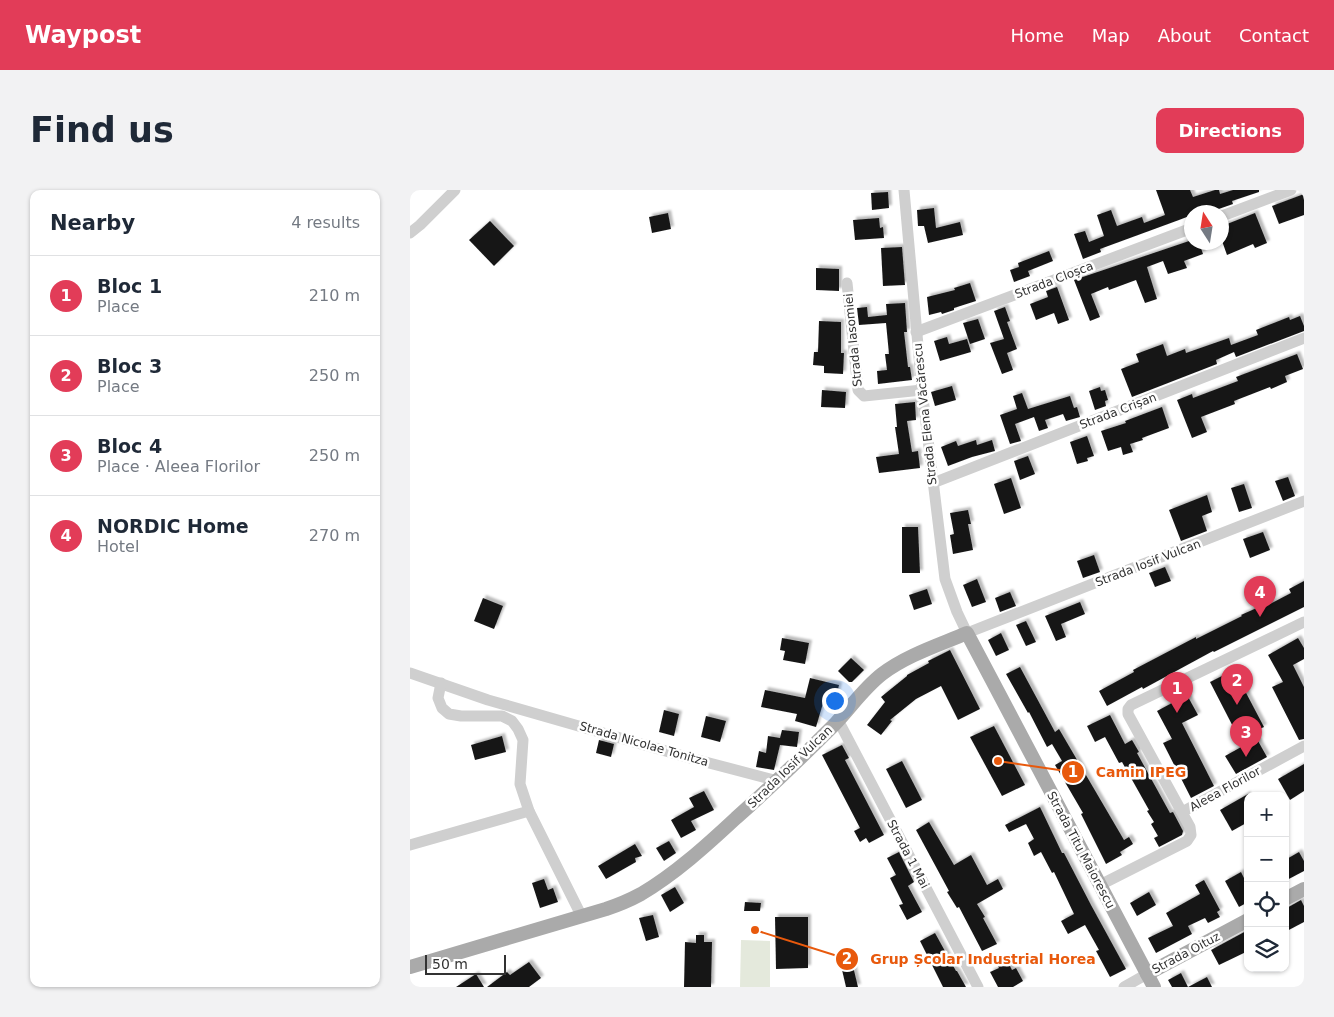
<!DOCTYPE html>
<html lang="en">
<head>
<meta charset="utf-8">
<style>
  :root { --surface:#fff; --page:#f2f2f3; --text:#1f2937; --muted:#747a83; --line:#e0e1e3; --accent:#e23c58 }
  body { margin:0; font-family:"DejaVu Sans",sans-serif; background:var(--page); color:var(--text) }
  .controls { position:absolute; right:15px; bottom:15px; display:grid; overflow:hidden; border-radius:10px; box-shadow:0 1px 4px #0004 }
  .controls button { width:45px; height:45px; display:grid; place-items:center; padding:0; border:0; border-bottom:1px solid var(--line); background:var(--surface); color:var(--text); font:25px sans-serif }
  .compass { position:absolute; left:774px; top:15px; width:45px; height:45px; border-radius:50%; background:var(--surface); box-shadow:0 1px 4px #0004; rotate:348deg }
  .scale { position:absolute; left:15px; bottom:12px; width:81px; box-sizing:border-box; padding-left:5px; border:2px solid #323232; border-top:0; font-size:14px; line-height:18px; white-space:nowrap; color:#323232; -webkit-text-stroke:4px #fff; paint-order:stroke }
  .you { position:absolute; left:424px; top:510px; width:18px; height:18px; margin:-12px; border:4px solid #fff; border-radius:50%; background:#1a73e8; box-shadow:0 0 0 8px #1a73e833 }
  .badge { display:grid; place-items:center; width:32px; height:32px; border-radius:50%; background:var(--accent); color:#fff; font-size:16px; font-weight:700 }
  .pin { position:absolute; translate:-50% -41px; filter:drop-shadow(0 1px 2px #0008) }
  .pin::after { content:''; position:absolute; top:26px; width:18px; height:15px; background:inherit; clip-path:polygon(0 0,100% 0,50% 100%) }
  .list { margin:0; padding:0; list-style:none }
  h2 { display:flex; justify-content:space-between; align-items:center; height:65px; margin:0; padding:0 20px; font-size:21px }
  h2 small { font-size:16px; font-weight:400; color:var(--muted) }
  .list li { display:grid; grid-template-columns:32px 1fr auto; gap:15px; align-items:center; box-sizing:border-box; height:80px; padding:0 20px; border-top:1px solid var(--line) }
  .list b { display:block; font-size:19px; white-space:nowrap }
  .list p { margin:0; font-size:16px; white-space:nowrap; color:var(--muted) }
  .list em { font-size:16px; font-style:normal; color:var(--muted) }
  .icon { flex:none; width:28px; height:28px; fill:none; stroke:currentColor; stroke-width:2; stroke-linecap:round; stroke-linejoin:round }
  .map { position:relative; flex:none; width:894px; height:797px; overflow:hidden; border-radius:10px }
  header { display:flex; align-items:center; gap:30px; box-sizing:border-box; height:70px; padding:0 25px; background:var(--accent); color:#fff }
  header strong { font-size:24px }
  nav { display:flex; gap:28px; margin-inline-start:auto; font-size:18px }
  .intro { display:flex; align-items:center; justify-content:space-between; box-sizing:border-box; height:120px; padding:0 30px }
  h1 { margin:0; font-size:35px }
  .button { padding:12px 22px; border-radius:10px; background:var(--accent); color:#fff; font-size:18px; font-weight:700 }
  main { display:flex; gap:30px; padding:0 30px }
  aside { flex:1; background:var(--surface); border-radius:10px; box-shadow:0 1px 4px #0004 }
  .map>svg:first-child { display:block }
  .green { fill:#e4e9dc }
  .building { fill:#191919; filter:url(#shadow) }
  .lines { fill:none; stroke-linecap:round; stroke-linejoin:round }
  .minor { stroke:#cfcfcf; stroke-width:11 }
  .major { stroke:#aaa; stroke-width:14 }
  .labels { text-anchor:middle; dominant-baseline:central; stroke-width:5; stroke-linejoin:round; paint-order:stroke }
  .street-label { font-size:12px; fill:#323232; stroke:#fff }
  .leader { fill:none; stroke:#e8590c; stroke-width:2 }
  .callout-dot { fill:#e8590c; stroke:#fff; stroke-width:2 }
  .mark-label { font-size:15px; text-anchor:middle; font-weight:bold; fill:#fff }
  .callout-label { font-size:14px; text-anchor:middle; font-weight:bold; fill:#e8590c; stroke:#fff; stroke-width:5; stroke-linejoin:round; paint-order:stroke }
</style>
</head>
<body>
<header>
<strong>Waypost</strong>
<nav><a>Home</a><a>Map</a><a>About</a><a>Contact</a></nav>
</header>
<div class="intro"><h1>Find us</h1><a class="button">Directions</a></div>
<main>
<aside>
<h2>Nearby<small>4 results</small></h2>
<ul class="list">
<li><span class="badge">1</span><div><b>Bloc 1</b><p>Place</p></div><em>210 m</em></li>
<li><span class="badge">2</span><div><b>Bloc 3</b><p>Place</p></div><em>250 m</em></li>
<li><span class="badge">3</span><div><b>Bloc 4</b><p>Place · Aleea Florilor</p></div><em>250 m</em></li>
<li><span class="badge">4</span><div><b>NORDIC Home</b><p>Hotel</p></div><em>270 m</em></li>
</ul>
</aside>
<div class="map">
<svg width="894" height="797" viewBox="0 0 894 797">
  <defs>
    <filter id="shadow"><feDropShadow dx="3" dy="-3" stdDeviation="1" flood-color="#0004"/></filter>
  </defs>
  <rect width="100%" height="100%" fill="#fff"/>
  <polygon class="green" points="331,750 360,751 360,797 330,797"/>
  <g class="building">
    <polygon points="746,0 780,0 783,7 805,0 809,0 810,4 823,0 849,0 849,2 822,11 823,14 803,21 802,17 787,22 782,22 782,25 769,30 690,59 691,62 673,69 664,44 675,41 679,52 694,46 687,25 701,20 707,36 732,27 734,33 755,25"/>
    <polygon points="478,2 479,18 462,20 461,3"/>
    <polygon points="894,4 894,25 869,34 862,16"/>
    <polygon points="524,18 526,38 550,32 553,45 518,53 514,36 508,36 507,20"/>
    <polygon points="258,23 261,39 242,43 239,27"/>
    <polygon points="845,23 857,53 845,58 843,54 817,65 812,51 812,36"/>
    <polygon points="469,28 470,38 473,37 474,48 445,50 443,30"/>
    <polygon points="80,31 104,56 84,76 59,50"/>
    <polygon points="782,50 782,52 789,52 793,64 774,71 777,78 758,84 753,71 737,77 747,109 735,113 726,90 699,100 698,97 681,104 690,127 680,131 664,90"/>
    <polygon points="492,57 495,95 473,96 471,58"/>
    <polygon points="639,61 643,71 618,81 620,86 604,92 600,80 609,77 608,73"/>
    <polygon points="406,78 429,79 429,101 406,100"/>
    <polygon points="560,93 566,111 544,118 544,120 532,124 531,122 519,125 517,107 545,100 544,98"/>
    <polygon points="647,97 659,130 648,134 644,123 626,130 620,114 638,107 636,101"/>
    <polygon points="495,113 497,142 494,142 498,177 500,177 502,190 468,194 467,181 477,180 475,164 479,164 476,133 449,135 447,118 457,117 458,127 477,125 476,114"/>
    <polygon points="595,117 600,131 597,132 607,159 597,163 603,180 592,184 580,153 594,149 584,121"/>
    <polygon points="890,126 894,136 894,141 826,167 824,162 806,170 807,174 722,207 711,179 729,172 726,164 753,154 757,166 775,159 776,163 819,148 821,155 848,145 846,140 879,127 880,130"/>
    <polygon points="568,129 575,149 560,154 553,133"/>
    <polygon points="409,131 431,132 431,163 434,163 433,184 414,183 414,176 403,175 404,162 408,162"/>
    <polygon points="537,147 539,154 557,149 561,162 530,171 524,151"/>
    <polygon points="887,164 893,179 875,186 877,192 861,199 860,197 824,211 825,214 791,227 797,242 782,248 767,210 782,204 783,208 828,191 826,187"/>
    <polygon points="542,196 546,210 525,216 521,202"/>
    <polygon points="690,197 691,201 695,200 698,210 695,211 696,216 685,220 679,201"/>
    <polygon points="412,200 436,202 435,218 411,217"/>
    <polygon points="612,203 618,219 660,206 664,218 667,217 670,227 656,231 653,224 635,230 638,238 629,241 624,227 605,234 611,251 600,254 590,225 607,219 603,206"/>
    <polygon points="505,212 506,230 497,231 502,262 508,261 510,278 469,283 466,267 489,264 485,237 487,237 485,214"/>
    <polygon points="752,217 759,238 732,248 733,250 720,254 723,262 713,265 711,257 698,261 691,241 716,233 715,231"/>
    <polygon points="677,246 684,266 677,268 678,271 667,274 660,252"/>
    <polygon points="566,250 567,255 582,250 585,261 562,267 538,276 531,257 546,251 548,256"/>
    <polygon points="618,266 625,284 610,290 604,271"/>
    <polygon points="878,287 885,306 873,311 865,291"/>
    <polygon points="601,288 611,318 594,324 584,294"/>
    <polygon points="834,294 842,318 829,322 821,298"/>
    <polygon points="797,305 802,322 792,326 797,341 771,351 759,320"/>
    <polygon points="558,320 561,334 558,334 563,360 543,364 540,345 544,344 540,323"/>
    <polygon points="492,337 508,337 510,383 492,383"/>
    <polygon points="853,342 860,360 840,368 833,349"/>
    <polygon points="684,365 690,382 673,388 667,371"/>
    <polygon points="755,377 761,391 745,397 739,383"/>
    <polygon points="567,389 576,412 562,417 553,395"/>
    <polygon points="894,391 894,417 804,462 803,461 733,499 732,497 697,516 689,501 724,482 723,480 786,447 786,449 832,426 831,425 860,412 860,414 881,403 879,399"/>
    <polygon points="517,399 522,414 504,420 499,405"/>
    <polygon points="600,402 606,416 590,422 585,408"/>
    <polygon points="73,408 93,416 84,439 64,431"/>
    <polygon points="670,412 675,424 651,434 656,447 646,451 635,426"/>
    <polygon points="616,431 626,452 616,456 606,435"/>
    <polygon points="591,443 599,460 586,466 578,450"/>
    <polygon points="372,448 399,453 395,474 373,470 375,461 370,460"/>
    <polygon points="888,448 894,458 894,469 883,475 894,497 894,549 889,550 862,497 873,492 858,465"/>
    <polygon points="540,460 570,519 548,530 531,496 506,509 480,530 482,531 471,545 457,535 475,512 471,507 497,486 497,485 519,473 518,471"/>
    <polygon points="441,468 454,480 442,492 439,492 428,481"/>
    <polygon points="610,477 645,542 649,539 714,650 719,647 723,654 710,662 712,665 696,674 671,624 673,623 645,575 652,571 642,554 637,557 619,522 618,523 596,484"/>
    <polygon points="824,480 854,537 843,542 857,567 826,584 815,566 833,556 800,492"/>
    <polygon points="400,488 429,495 425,513 414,510 406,537 385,531 387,524 351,517 355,500 395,508"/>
    <polygon points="777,505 788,525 772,533 804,596 781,608 753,553 762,549 747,521"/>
    <polygon points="254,520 269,524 264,546 249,542"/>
    <polygon points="700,525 715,554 722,550 729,562 727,563 760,623 763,622 773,641 772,645 749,657 744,648 748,646 741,634 744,632 737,621 739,620 712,572 709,573 695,547 685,552 677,536"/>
    <polygon points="296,526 316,531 310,552 291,547"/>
    <polygon points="584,536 615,595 592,606 560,547"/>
    <polygon points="372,540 389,542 387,557 370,555 364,580 346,577 349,561 356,563 358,546 370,548"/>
    <polygon points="92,546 96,562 65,570 61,555"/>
    <polygon points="189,550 204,554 201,567 186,563"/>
    <polygon points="432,555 439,568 435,570 474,645 459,653 456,648 450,652 444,641 450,638 412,565"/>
    <polygon points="492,571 512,610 496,618 476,579"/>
    <polygon points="894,574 894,601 880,610 868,589"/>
    <polygon points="294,601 304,620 281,631 286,640 271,648 261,630 284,617 279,608"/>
    <polygon points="838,604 838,632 822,641 810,620"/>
    <polygon points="630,617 652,663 654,663 681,715 716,779 700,787 686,761 689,760 675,735 658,744 651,731 664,724 644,682 642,683 631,662 624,666 618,653 624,649 616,634 599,642 595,635"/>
    <polygon points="519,632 544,675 561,665 577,695 588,689 593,699 567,714 575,727 573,728 587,754 572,761 549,717 547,718 537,702 539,701 506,640"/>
    <polygon points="259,651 266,663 254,671 246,658"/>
    <polygon points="225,654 232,666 225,668 226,672 196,689 188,676"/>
    <polygon points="489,662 504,692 498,696 512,722 497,730 489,715 493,714 480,688 486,685 477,668"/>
    <polygon points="889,662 894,671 894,681 875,691 875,670"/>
    <polygon points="831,682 838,696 838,712 829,717 815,691"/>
    <polygon points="134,689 138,700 143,698 148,712 130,718 122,693"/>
    <polygon points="794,690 810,720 807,722 810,727 798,733 795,728 778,736 782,744 746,763 738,748 763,736 756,723 790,704 785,695"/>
    <polygon points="265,697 274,713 260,722 251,705"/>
    <polygon points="739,702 746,715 727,726 720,713"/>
    <polygon points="891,710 894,716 894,732 875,742 875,719"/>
    <polygon points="335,712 351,713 350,721 334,721"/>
    <polygon points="243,725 249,747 236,751 229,728"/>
    <polygon points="365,727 398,727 398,778 366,779"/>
    <polygon points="838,740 838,761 809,775 801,760"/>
    <polygon points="525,743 546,781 547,781 556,797 533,797 510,751"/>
    <polygon points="286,745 294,745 294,752 302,752 301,797 274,797 275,752 286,753"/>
    <polygon points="440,764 448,797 436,797 429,767"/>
    <polygon points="596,768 602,780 606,778 613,791 603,797 588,797 580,782 589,778 586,773"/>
    <polygon points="119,772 131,788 119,797 77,797 97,782 100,785"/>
    <polygon points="771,783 778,797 797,787 802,797 762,797 758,790"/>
    <polygon points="66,784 74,797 46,797"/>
  </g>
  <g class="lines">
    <g class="minor">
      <polyline points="494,0 512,200 535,389 547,422 557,443 894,311"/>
      <polyline points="812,26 881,0"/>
      <polyline points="0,43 10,35 45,0"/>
      <polyline points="437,93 448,200 454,206 512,200"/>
      <polyline points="506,142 782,38"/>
      <polyline points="523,293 894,148"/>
      <polyline points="0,483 78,510 280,568 368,591"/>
      <polyline points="31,493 28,508 32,518 39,524 51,526 92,526 102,531 108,539 113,550 110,594 119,621 172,727"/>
      <polyline points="428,530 568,797"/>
      <polyline points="772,622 894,556"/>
      <polyline points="0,655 119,621"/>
      <polyline points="690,695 777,651 781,645 780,637 718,524 718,519 721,515 894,432"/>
      <polyline points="714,797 737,784"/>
    </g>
    <g class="major">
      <polyline points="875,709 894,699"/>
      <path d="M0,777L196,719C208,715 220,710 231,704C265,684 297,655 326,628C360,598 393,566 425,534C441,517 454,498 472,484C497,465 529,455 557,443L744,797"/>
      <polyline points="737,784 838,730"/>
    </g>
  </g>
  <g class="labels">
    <g class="street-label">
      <text transform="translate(644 90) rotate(-21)">Strada Cloșca</text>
      <text transform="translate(443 150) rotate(-96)">Strada Iasomiei</text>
      <text transform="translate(708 221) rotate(-21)">Strada Crișan</text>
      <text transform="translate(515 224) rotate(-96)">Strada Elena Văcărescu</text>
      <text transform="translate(738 373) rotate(-21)">Strada Iosif Vulcan</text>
      <text transform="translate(234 554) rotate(16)">Strada Nicolae Tonitza</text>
      <text transform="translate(380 577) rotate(-44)">Strada Iosif Vulcan</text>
      <text transform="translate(815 599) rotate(-29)">Aleea Florilor</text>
      <text transform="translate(671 660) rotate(62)">Strada Titu Maiorescu</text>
      <text transform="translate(498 664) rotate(62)">Strada 1 Mai</text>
      <text transform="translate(776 763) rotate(-28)">Strada Oituz</text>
    </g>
  </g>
  <path class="leader" d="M588 571L663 582M345 740L437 769"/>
  <g class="callout-dot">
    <circle cx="588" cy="571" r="5"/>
    <circle cx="345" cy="740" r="5"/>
    <circle cx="663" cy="582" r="12"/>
    <circle cx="437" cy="769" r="12"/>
  </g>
  <g class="mark-label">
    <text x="663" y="587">1</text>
    <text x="437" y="774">2</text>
  </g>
  <g class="callout-label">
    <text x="731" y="587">Camin IPEG</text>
    <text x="573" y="774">Grup Școlar Industrial Horea</text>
  </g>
</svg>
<div class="controls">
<button>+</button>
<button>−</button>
<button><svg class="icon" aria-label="locate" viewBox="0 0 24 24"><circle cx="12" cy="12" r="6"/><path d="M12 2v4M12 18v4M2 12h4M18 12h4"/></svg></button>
<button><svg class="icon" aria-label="layers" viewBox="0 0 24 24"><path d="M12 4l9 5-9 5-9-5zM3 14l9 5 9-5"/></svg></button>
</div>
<svg class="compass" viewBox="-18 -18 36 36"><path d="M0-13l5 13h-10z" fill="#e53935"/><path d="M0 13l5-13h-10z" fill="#747a83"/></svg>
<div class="scale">50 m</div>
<div class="you"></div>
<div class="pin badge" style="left:767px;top:523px">1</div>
<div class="pin badge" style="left:827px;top:515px">2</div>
<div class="pin badge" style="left:836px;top:567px">3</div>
<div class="pin badge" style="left:850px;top:427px">4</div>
</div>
</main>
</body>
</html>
